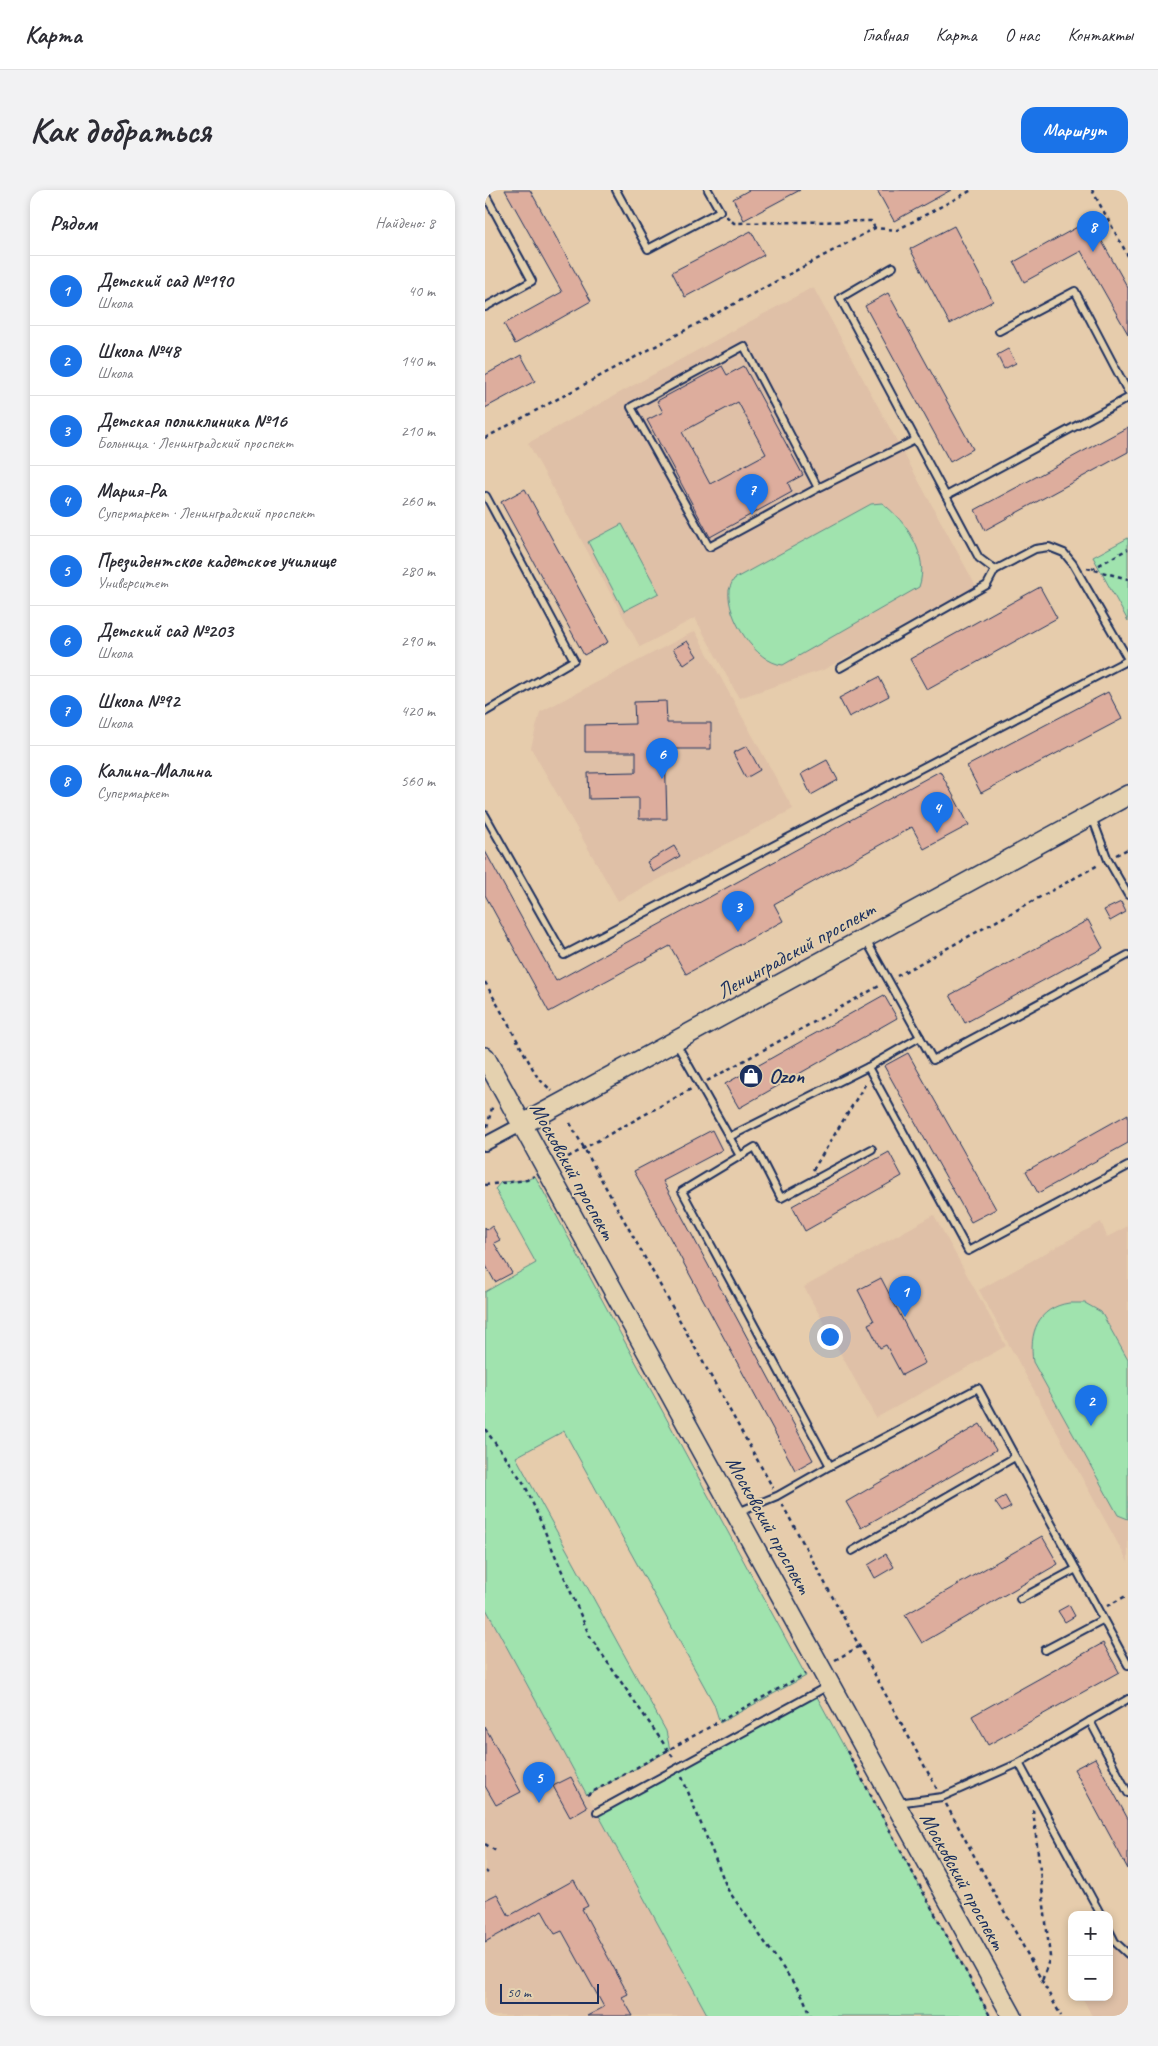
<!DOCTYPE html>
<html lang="ru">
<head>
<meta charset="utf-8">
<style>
  :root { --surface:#fff; --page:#f2f2f3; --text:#2b2b33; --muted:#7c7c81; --line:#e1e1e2; --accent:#1a73e8 }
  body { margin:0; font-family:Caveat,sans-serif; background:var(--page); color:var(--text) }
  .controls { position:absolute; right:15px; bottom:15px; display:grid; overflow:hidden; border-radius:10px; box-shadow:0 2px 8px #0003 }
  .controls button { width:45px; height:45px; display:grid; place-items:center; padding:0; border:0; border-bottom:1px solid var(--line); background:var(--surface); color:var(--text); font:25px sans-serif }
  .scale { position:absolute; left:15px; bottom:12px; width:99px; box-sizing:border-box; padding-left:5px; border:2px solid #1b2f5e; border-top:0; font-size:14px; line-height:18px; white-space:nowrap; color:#1b2f5e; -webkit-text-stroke:4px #e4d1af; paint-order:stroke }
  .you { position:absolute; left:344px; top:1146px; width:18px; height:18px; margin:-12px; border:4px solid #fff; border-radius:50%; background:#1a73e8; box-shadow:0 0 0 8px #1a73e833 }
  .badge { display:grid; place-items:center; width:32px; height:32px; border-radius:50%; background:var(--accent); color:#fff; font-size:16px; font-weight:700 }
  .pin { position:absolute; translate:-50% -41px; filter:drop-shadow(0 1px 2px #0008) }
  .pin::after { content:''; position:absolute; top:26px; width:18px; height:15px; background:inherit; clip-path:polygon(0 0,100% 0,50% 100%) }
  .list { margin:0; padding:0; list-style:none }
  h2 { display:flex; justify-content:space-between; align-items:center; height:65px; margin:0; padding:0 20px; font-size:21px }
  h2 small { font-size:16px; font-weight:400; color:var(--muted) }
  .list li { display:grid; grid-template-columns:32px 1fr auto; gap:15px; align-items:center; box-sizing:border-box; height:70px; padding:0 20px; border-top:1px solid var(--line) }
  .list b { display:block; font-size:19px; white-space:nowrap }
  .list p { margin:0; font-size:16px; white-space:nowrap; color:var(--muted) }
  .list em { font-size:16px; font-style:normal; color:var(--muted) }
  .map { position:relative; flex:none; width:643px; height:1826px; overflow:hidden; border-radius:15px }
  header { display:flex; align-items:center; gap:30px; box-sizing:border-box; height:70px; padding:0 25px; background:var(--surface); border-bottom:1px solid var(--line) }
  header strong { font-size:24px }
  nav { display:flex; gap:28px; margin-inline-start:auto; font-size:18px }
  .intro { display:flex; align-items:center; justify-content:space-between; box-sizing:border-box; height:120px; padding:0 30px }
  h1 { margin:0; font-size:35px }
  .button { padding:12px 22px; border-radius:15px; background:var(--accent); color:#fff; font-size:18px; font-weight:700 }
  main { display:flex; gap:30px; padding:0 30px }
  aside { flex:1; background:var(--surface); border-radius:15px; box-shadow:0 2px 8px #0003 }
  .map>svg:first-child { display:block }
  .built { fill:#dfc0a7 }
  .green { fill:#a0e3ae; stroke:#5e8986 }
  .building { fill:#ddad9d; stroke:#1b2f5e; fill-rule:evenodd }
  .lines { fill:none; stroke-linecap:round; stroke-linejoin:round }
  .lane-casing { stroke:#1b2f5e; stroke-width:10 }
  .street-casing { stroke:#1b2f5e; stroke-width:16 }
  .secondary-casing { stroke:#1b2f5e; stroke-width:22 }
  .path { stroke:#1b2f5e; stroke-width:2.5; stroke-dasharray:4 4; stroke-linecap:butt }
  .lane { stroke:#e4d1af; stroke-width:6 }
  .street { stroke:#e4d1af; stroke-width:12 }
  .secondary { stroke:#e4d1af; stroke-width:19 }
  .labels { text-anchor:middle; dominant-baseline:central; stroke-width:4; stroke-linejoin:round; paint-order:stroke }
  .street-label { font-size:21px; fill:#1b2f5e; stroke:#e4d1af }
  .poi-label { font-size:21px; font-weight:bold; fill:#1b2f5e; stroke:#e4d1af; text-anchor:start }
</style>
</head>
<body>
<header>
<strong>Карта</strong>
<nav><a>Главная</a><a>Карта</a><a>О нас</a><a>Контакты</a></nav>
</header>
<div class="intro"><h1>Как добраться</h1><a class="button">Маршрут</a></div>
<main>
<aside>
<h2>Рядом<small>Найдено: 8</small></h2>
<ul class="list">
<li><span class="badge">1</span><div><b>Детский сад №190</b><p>Школа</p></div><em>40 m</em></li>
<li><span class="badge">2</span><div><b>Школа №48</b><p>Школа</p></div><em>140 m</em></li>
<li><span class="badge">3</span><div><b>Детская поликлиника №16</b><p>Больница · Ленинградский проспект</p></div><em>210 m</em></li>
<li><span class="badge">4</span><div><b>Мария-Ра</b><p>Супермаркет · Ленинградский проспект</p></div><em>260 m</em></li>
<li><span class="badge">5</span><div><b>Президентское кадетское училище</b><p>Университет</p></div><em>280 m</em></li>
<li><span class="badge">6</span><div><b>Детский сад №203</b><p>Школа</p></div><em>290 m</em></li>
<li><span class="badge">7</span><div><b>Школа №92</b><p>Школа</p></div><em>420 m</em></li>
<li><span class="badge">8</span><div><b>Калина-Малина</b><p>Супермаркет</p></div><em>560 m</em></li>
</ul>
</aside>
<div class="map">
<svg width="643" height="1826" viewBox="0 0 643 1826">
  <rect width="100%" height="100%" fill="#e6ccac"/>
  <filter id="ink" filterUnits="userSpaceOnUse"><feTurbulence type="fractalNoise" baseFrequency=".02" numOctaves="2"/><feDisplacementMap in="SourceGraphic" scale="10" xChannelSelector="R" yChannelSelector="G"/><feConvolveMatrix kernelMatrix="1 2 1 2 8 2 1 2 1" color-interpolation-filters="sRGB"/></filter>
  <g filter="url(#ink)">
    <g class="built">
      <polygon points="328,97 491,396 338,480 254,508 210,428 155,457 43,253"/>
      <polygon points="210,441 308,619 133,711 46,558 55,522"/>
      <polygon points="449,1025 521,1156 391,1228 319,1097"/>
      <polygon points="616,1032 622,1047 643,1036 643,1372 494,1100"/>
      <polygon points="0,1417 112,1622 223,1826 0,1826"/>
      <polygon points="643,1752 643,1826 607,1826 597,1807 624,1807 624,1762"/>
    </g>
    <g class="green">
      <path d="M397,313C421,331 445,366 434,397L298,475C271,473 241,427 244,400C245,397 247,392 249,389L386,314Z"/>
      <polygon points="137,334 174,403 139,421 103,352"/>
      <polygon points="643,348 643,431 608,367"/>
      <polygon points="50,986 321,1486 235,1533 229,1514 79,1241 31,1267 181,1541 185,1560 102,1605 0,1417 0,1102 51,1073 10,999 16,992 42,990"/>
      <path d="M584,1113H600L616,1122L643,1170V1329L633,1325L548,1172C544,1143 552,1118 584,1113Z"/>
      <polygon points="330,1503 505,1826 223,1826 112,1622"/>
    </g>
    <g class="building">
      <polygon points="20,0 45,0 106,111 30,154 19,134 77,102"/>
      <polygon points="264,0 315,0 259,30 248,9"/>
      <polygon points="392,0 466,0 409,31"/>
      <polygon points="605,30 643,98 643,144 596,61 539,92 529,72"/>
      <polygon points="469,36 508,111 465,134 425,59"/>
      <polygon points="266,41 279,65 200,107 187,82"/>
      <polygon points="403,103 488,259 465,272 380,116"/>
      <polygon points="523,159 531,173 519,179 512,165"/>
      <polygon points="36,165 50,191 0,218 0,185"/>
      <path d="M237,176L242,185L259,176L318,285L303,293L307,302L225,347L162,230L178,222L172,211ZM253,212L281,264L225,294L197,242Z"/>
      <polygon points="643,237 643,262 500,340 490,320"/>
      <polygon points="40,299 123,452 99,465 16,312"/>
      <polygon points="555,397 572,428 442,500 425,469"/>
      <polygon points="202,451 212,466 199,475 188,459"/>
      <polygon points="394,487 404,506 364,527 354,508"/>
      <polygon points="623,502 637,529 496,603 482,576"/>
      <polygon points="181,511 182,533 226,533 226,559 180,559 182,629 154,629 154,608 104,609 103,583 151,582 151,562 100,562 100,535 150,534 149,512"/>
      <polygon points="262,556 275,580 261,588 248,563"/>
      <polygon points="342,570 353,590 326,605 316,584"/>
      <polygon points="455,581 484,635 439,659 427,637 289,714 298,731 201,784 185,756 64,822 0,705 0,661 71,791"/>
      <polygon points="189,656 195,666 168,682 162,672"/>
      <polygon points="636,712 641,722 625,731 619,720"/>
      <polygon points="603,730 618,758 480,833 465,805"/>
      <polygon points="399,805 412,828 254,918 240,894"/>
      <polygon points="423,863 511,1019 486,1032 399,876"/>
      <polygon points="643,924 643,953 553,1003 541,981"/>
      <polygon points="227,940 237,960 178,991 328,1270 310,1280 149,981"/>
      <polygon points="404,962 417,986 320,1041 307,1016"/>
      <polygon points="7,1036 15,1050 9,1053 27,1083 10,1092 0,1074 0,1037 2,1040"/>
      <polygon points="396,1088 440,1173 417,1185 401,1155 395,1158 383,1134 389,1131 373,1100"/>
      <polygon points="495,1234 511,1260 376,1338 361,1312"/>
      <polygon points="520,1306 526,1317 517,1322 510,1312"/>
      <polygon points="557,1346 573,1374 437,1453 420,1425"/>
      <polygon points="401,1364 409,1377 390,1388 383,1375"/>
      <polygon points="584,1415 590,1426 580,1432 573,1421"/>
      <polygon points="618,1453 634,1482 503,1555 487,1526"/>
      <polygon points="0,1537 36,1602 11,1615 0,1596"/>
      <polygon points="610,1568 643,1629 643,1679 589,1579"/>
      <polygon points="86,1587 102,1617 85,1627 68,1596"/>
      <polygon points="89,1690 103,1716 97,1719 143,1804 137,1807 148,1826 102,1826 119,1817 77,1741 70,1744 57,1721 0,1752 0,1710 12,1704 24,1726"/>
    </g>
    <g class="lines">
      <g class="lane-casing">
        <g id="lane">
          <polyline points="131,0 163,59 235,21 223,0"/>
          <polyline points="0,4 47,91 0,117"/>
          <polyline points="408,77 355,108 461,306"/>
          <polyline points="514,141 590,101 643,202"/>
          <polyline points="333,298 224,357 146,217 259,156 333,298 430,250"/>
          <polyline points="510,380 494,368 461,306 643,208"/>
          <polyline points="355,478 502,395 510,380 550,359 564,357 579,363 588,374 643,469"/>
          <polyline points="0,522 89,470 1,306"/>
          <polyline points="0,625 79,765 643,470"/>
          <polyline points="607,627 623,670 643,705"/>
          <polyline points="381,750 435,847 383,877 483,1061 643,976"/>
          <polyline points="435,847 448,870 643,765"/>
          <polyline points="191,853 255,966 197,1001 345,1276 493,1198 643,1475"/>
          <polyline points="244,947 383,877"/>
          <polyline points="255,966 270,957 296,1008 387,959"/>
          <polyline points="253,1322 292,1306 345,1276"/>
          <polyline points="367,1361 530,1267"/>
          <polyline points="535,1409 591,1379"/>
          <polyline points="560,1460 617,1430"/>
          <polyline points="643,1509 605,1531 643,1603"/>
          <polyline points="534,1573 616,1725"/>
          <polyline points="412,1613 457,1607 534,1573 605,1531"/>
          <polyline points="112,1622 343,1496"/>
          <polyline points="624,1740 630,1752 643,1764"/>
        </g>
      </g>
      <g class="street-casing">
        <polyline id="street" points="0,954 36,935"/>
      </g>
      <g class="secondary-casing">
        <g id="secondary">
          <polyline points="0,867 527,1826"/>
          <polyline points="36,935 643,605"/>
        </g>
      </g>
      <g class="path">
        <polyline points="607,0 643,66"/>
        <polyline points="241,26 249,33 386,31 390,38"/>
        <polyline points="0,248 390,38 412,40 487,0"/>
        <polyline points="602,378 643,389"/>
        <polyline points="607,379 643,359"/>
        <polyline points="631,665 643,659"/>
        <polyline points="412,786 615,674"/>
        <polyline points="0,792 53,888 67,901"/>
        <polyline points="222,891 396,795"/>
        <polyline points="85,933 288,1298"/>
        <polyline points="2,937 8,914"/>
        <polyline points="76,971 206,899"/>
        <polyline points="328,980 381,893"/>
        <polyline points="0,995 42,990 49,986"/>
        <polyline points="0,1239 40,1295 105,1447 190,1570"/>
        <polyline points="297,1314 452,1599"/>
        <polyline points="622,1416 643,1405"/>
        <polyline points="350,1470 375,1456"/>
        <polyline points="362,1561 505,1826"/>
        <polyline points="197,1587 243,1700 317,1805 326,1826"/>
        <polyline points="102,1605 320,1484"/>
        <polyline points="461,1614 576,1826"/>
        <polyline points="548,1620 565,1767 557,1791"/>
        <polyline points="0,1654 11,1661"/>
        <polyline points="0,1681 3,1683"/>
      </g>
      <use href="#lane" class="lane"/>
      <use href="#street" class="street"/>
      <use href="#secondary" class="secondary"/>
    </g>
  </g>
  <defs>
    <g id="shop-disc" transform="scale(1.25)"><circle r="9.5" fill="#1b2f5e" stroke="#e4d1af"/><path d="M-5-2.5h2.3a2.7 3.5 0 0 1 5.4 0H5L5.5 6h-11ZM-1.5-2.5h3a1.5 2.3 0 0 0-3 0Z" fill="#fff"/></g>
  </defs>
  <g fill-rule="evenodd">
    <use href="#shop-disc" x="266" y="886"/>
  </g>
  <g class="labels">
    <g class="street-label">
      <text transform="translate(311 760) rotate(-29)">Ленинградский проспект</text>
      <text transform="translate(88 981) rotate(61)">Московский проспект</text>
      <text transform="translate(284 1335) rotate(61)">Московский проспект</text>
      <text transform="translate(478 1691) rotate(61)">Московский проспект</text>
    </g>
    <g class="poi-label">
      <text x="284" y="886">Ozon</text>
    </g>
  </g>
</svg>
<div class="controls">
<button>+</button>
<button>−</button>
</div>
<div class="scale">50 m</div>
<div class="you"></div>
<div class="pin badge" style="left:420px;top:1127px">1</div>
<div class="pin badge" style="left:606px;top:1236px">2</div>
<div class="pin badge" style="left:253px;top:742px">3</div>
<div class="pin badge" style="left:452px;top:643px">4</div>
<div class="pin badge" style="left:54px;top:1613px">5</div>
<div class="pin badge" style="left:177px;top:589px">6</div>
<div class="pin badge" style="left:267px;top:325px">7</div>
<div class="pin badge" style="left:608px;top:62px">8</div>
</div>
</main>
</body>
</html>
